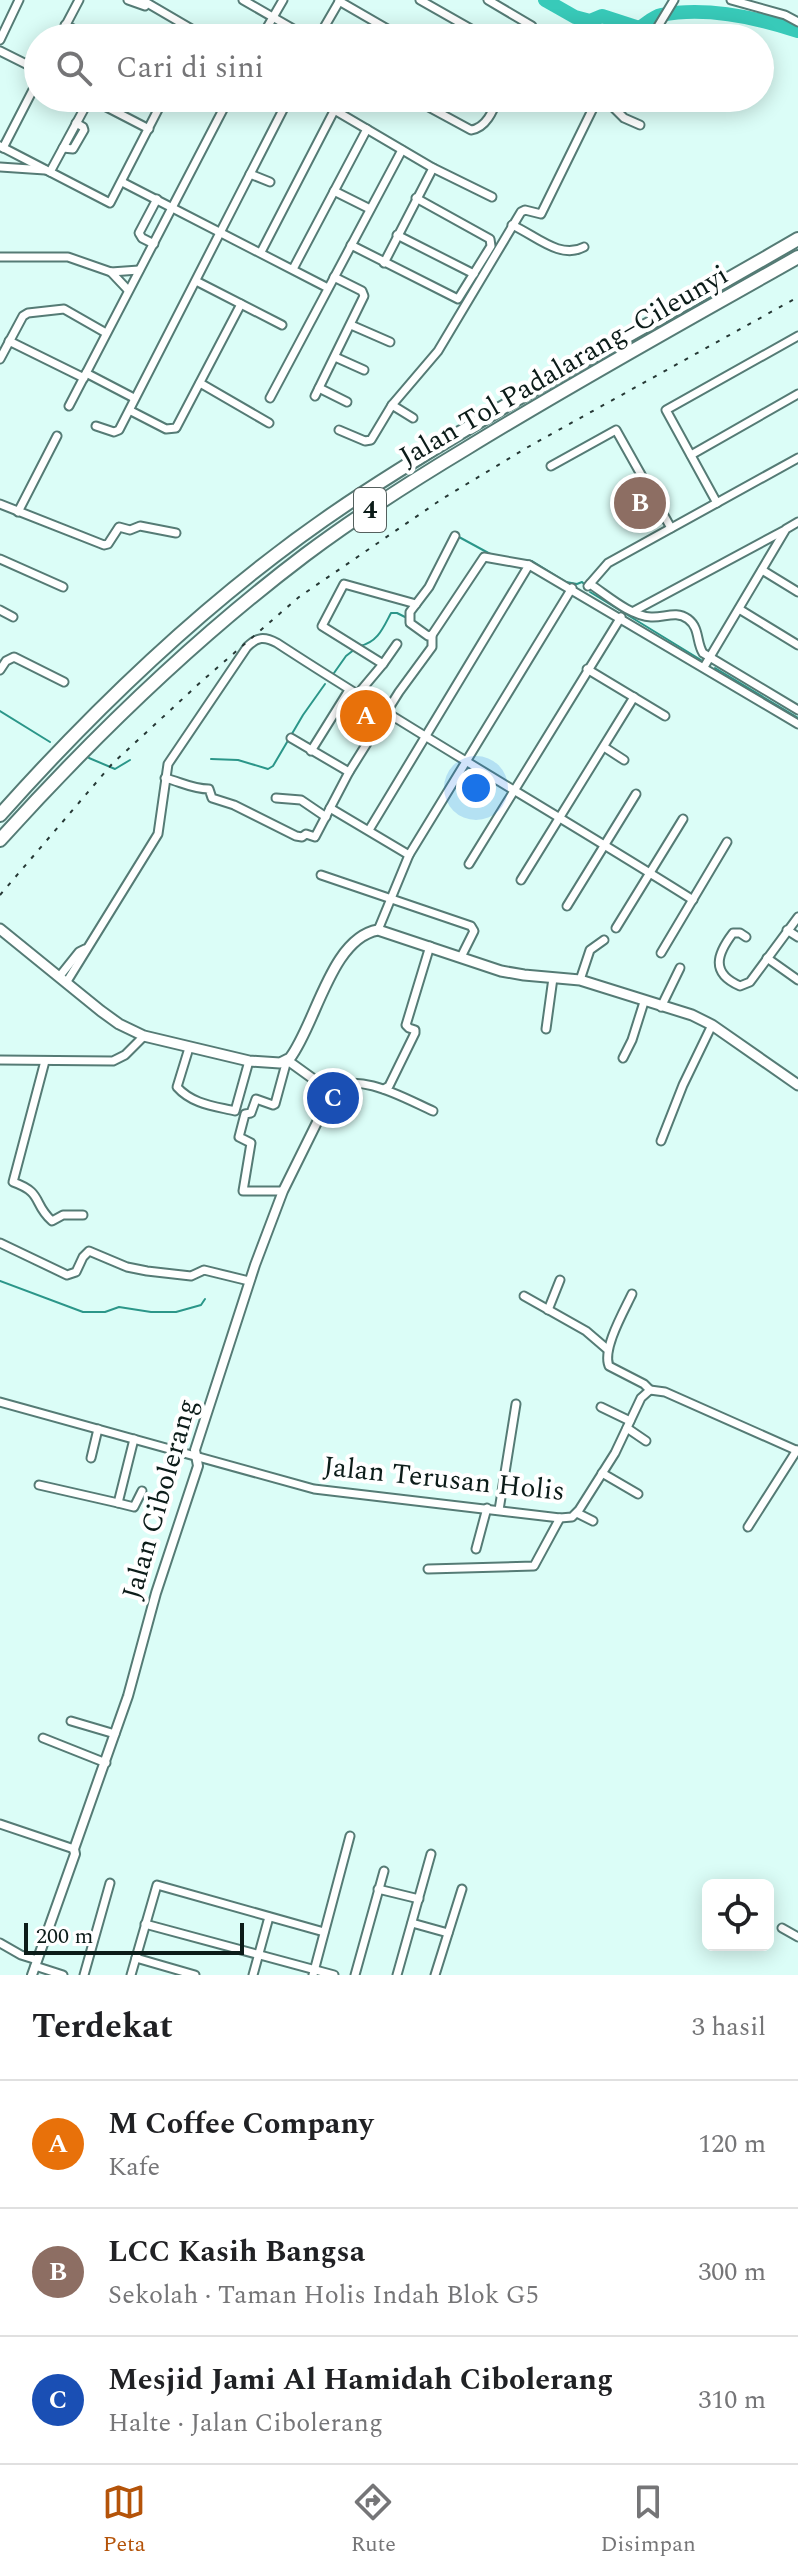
<!DOCTYPE html>
<html lang="id">
<head>
<meta charset="utf-8">
<style>
  :root { --surface:#fff; --page:#f6f6f6; --text:#202124; --muted:#757577; --line:#e0e0e0; --accent:#b45309 }
  body { margin:0; font-family:Spectral,serif; background:var(--page); color:var(--text) }
  .controls { position:absolute; right:24px; bottom:24px; display:grid; overflow:hidden; border-radius:12px; box-shadow:0 4px 20px #0003 }
  .controls button { width:72px; height:72px; display:grid; place-items:center; padding:0; border:0; border-bottom:2px solid var(--line); background:var(--surface); color:var(--text); font:40px sans-serif }
  .scale { position:absolute; left:24px; bottom:20px; width:220px; box-sizing:border-box; padding-left:8px; border:4px solid #0c1c19; border-top:0; font-size:22px; line-height:28px; white-space:nowrap; color:#0c1c19; -webkit-text-stroke:6px #fff; paint-order:stroke }
  .you { position:absolute; left:476px; top:788px; width:28px; height:28px; margin:-20px; border:6px solid #fff; border-radius:50%; background:#1a73e8; box-shadow:0 0 0 12px #1a73e833 }
  .badge { display:grid; place-items:center; width:52px; height:52px; border-radius:50%; background:var(--accent); color:#fff; font-size:26px; font-weight:700 }
  .pin { position:absolute; translate:-50% -50%; border:4px solid #fff; box-shadow:0 2px 8px #0006 }
  .list { margin:0; padding:0; list-style:none }
  h2 { display:flex; justify-content:space-between; align-items:center; height:104px; margin:0; padding:0 32px; font-size:34px }
  h2 small { font-size:26px; font-weight:400; color:var(--muted) }
  .list li { display:grid; grid-template-columns:52px 1fr auto; gap:24px; align-items:center; box-sizing:border-box; height:128px; padding:0 32px; border-top:2px solid var(--line) }
  .list b { display:block; font-size:30px; white-space:nowrap }
  .list p { margin:0; font-size:26px; white-space:nowrap; color:var(--muted) }
  .list em { font-size:26px; font-style:normal; color:var(--muted) }
  .icon { flex:none; width:44px; height:44px; fill:none; stroke:currentColor; stroke-width:2; stroke-linecap:round; stroke-linejoin:round }
  .map { position:relative; flex:none; width:798px; height:1975px; overflow:hidden }
  .search { position:absolute; background:var(--surface); box-shadow:0 4px 20px #0003; left:24px; right:24px; top:24px; height:88px; display:flex; align-items:center; gap:20px; box-sizing:border-box; padding:0 28px; border-radius:44px; color:var(--muted); font-size:30px }
  .sheet { height:488px; background:var(--surface) }
  nav { display:flex; justify-content:space-around; align-items:center; box-sizing:border-box; height:112px; border-top:2px solid var(--line); background:var(--surface); font-size:22px; color:var(--muted) }
  nav a { display:grid; justify-items:center; gap:4px }
  nav .on { color:var(--accent) }
  .map>svg:first-child { display:block }
  .lines { fill:none; stroke-linecap:round; stroke-linejoin:round }
  .stream { stroke:#2b9689; stroke-width:2 }
  .river { stroke:#38cab9; stroke-width:14 }
  .minor-casing { stroke:#557b75; stroke-width:11 }
  .tertiary-casing { stroke:#557b75; stroke-width:12 }
  .secondary-casing { stroke:#557b75; stroke-width:13 }
  .motorway-casing { stroke:#557b75; stroke-width:16 }
  .minor { stroke:#fff; stroke-width:7 }
  .tertiary { stroke:#fff; stroke-width:8 }
  .secondary { stroke:#fff; stroke-width:9 }
  .motorway { stroke:#fff; stroke-width:12 }
  .rail { stroke:#263835; stroke-width:2; stroke-dasharray:4 8; stroke-linecap:butt }
  .labels { text-anchor:middle; dominant-baseline:central; stroke-width:8; stroke-linejoin:round; paint-order:stroke }
  .shield { fill:#fff; stroke:#55605e; stroke-width:2 }
  .shield-label { font-size:26px; font-weight:bold; fill:#0c1c19 }
  .street-label { font-size:28px; fill:#0c1c19; stroke:#fff }
</style>
</head>
<body>
<div class="map">
<svg width="798" height="1975" viewBox="0 0 798 1975">
  <rect width="100%" height="100%" fill="#dbfdf7"/>
  <g class="lines">
    <g class="stream">
      <polyline points="459,537 494,556"/>
      <polyline points="512,559 532,561 566,582 577,584 582,582 584,584"/>
      <polyline points="439,576 450,553"/>
      <polyline points="590,592 701,660"/>
      <polyline points="412,616 425,598"/>
      <path d="M360,646C378,642 383,628 391,613H397L405,617"/>
      <polyline points="715,668 798,718"/>
      <polyline points="334,673 346,656 355,649"/>
      <polyline points="0,711 50,742"/>
      <polyline points="89,758 115,769 130,760"/>
      <polyline points="211,759 238,760 268,769 273,766 303,715 325,684"/>
      <polyline points="0,1281 83,1312 105,1312 119,1307 151,1312 176,1312 201,1305 205,1299"/>
    </g>
    <path class="river" d="M545,0L575,17L590,21L602,16L639,28C647,24 652,17 661,15C706,6 755,17 798,31"/>
    <g class="minor-casing">
      <g id="minor">
        <polyline points="128,0 145,6"/>
        <polyline points="142,0 207,38"/>
        <polyline points="243,0 309,38"/>
        <polyline points="420,0 487,38"/>
        <polyline points="488,0 532,26"/>
        <polyline points="731,0 785,15 798,22"/>
        <polyline points="339,1 403,38"/>
        <polyline points="65,25 91,38"/>
        <polyline points="59,38 79,0"/>
        <polyline points="261,38 283,0"/>
        <polyline points="318,38 340,0"/>
        <polyline points="651,38 674,0"/>
        <polyline points="0,40 19,0"/>
        <polyline points="0,51 38,70"/>
        <polyline points="89,98 149,129"/>
        <polyline points="314,98 433,168 492,197"/>
        <path d="M412,98L471,130C486,128 493,111 498,98"/>
        <polyline points="604,98 624,118 640,125"/>
        <polyline points="653,98 669,106"/>
        <polyline points="0,146 110,203 164,98"/>
        <polyline points="3,148 38,80"/>
        <polyline points="63,148 73,149 84,130 83,127 76,123"/>
        <polyline points="0,167 45,170"/>
        <polyline points="50,172 90,98"/>
        <polyline points="250,174 270,182"/>
        <polyline points="122,182 328,288"/>
        <polyline points="334,191 370,209"/>
        <path d="M512,225C535,235 560,260 584,247"/>
        <polyline points="397,235 474,274"/>
        <polyline points="154,244 142,238 139,233 157,199"/>
        <polyline points="351,245 458,299 491,246 490,239 416,198"/>
        <polyline points="261,252 335,109"/>
        <polyline points="0,257 68,257 111,272 139,270"/>
        <polyline points="384,263 433,168"/>
        <polyline points="293,269 367,129"/>
        <polyline points="111,272 128,290"/>
        <polyline points="196,281 282,325"/>
        <polyline points="351,325 390,342"/>
        <polyline points="9,341 84,378"/>
        <polyline points="335,357 364,370"/>
        <polyline points="0,359 23,316 28,313 64,309 106,333"/>
        <polyline points="86,373 134,398"/>
        <polyline points="200,383 269,423"/>
        <polyline points="319,388 347,402"/>
        <polyline points="315,396 364,296 362,291 334,277"/>
        <polyline points="270,398 402,150"/>
        <polyline points="392,405 413,418"/>
        <polyline points="69,406 229,98"/>
        <polyline points="131,411 166,429 176,428 241,304"/>
        <polyline points="96,426 114,432 119,430 289,98"/>
        <polyline points="339,430 365,441 371,440 392,405 438,351 521,212 525,210 541,214 598,98"/>
        <polyline points="691,455 798,394"/>
        <polyline points="551,466 616,430 671,528"/>
        <polyline points="717,503 666,410 798,336"/>
        <polyline points="0,504 104,545 108,544 119,527 130,530 140,526 176,533"/>
        <polyline points="18,512 57,436"/>
        <polyline points="0,559 63,587"/>
        <polyline points="762,570 798,592"/>
        <path d="M590,584C607,595 630,616 651,617C664,618 676,610 688,619C700,628 696,642 703,653L798,710"/>
        <polyline points="588,586 608,563 798,458"/>
        <polyline points="739,609 798,645"/>
        <polyline points="0,610 13,617"/>
        <polyline points="634,611 783,531"/>
        <polyline points="432,635 428,636 410,623 410,612 429,587 455,536"/>
        <polyline points="383,664 397,644"/>
        <polyline points="704,667 786,529 798,522"/>
        <polyline points="587,669 665,716"/>
        <polyline points="0,670 6,661 14,657 64,682"/>
        <polyline points="357,695 383,664 322,626 344,584 416,604"/>
        <polyline points="291,738 349,772"/>
        <polyline points="604,747 624,760"/>
        <polyline points="311,751 349,690"/>
        <path d="M165,778C181,782 192,789 209,789L212,798L234,805L296,836L302,837L306,834L315,837L349,772L399,692L432,647V635L484,557L529,565L798,724"/>
        <polyline points="276,798 301,800 326,817"/>
        <polyline points="330,808 409,855"/>
        <polyline points="369,830 529,565"/>
        <polyline points="469,864 621,617"/>
        <polyline points="321,875 471,926 474,931 461,957"/>
        <polyline points="521,880 634,697"/>
        <polyline points="567,906 636,794"/>
        <polyline points="616,928 683,819"/>
        <polyline points="378,930 409,855 572,588"/>
        <polyline points="787,930 798,937"/>
        <path d="M746,937L740,933H733C717,954 710,973 740,986L750,982L798,917"/>
        <polyline points="661,953 727,842"/>
        <polyline points="767,958 798,980"/>
        <polyline points="59,977 79,952 85,949"/>
        <polyline points="580,980 590,950 604,940"/>
        <path d="M66,983L158,834L168,764L247,647C257,637 264,636 277,643C413,732 555,813 693,900"/>
        <polyline points="661,1007 680,968"/>
        <polyline points="546,1029 553,978"/>
        <path d="M189,1048L177,1087C192,1104 214,1106 235,1111L249,1061"/>
        <polyline points="623,1058 632,1040 644,1002"/>
        <polyline points="0,1060 113,1061 125,1055 144,1036"/>
        <path d="M45,1061L13,1182C44,1193 32,1203 52,1221L63,1215H83"/>
        <polyline points="384,1089 389,1086 415,1033 415,1030 409,1028 406,1025 430,946"/>
        <path d="M330,1091C356,1069 406,1099 433,1111"/>
        <polyline points="661,1141 683,1085 712,1025"/>
        <polyline points="283,1191 243,1191 251,1143 239,1137 245,1114 251,1113 256,1099 273,1105 275,1104 287,1060"/>
        <polyline points="0,1243 67,1275 76,1272 83,1257 89,1251 127,1267 147,1271 191,1276 204,1270 249,1281"/>
        <path d="M632,1294C624,1311 602,1349 609,1366L644,1384L650,1390"/>
        <polyline points="524,1296 586,1331 607,1349"/>
        <polyline points="548,1310 560,1280"/>
        <polyline points="0,1402 314,1489 560,1518 572,1517 579,1510 615,1453 641,1398 650,1390 665,1392 798,1451"/>
        <polyline points="601,1407 630,1421"/>
        <polyline points="627,1428 646,1441"/>
        <polyline points="91,1458 98,1429"/>
        <polyline points="602,1473 638,1494"/>
        <polyline points="39,1485 118,1503 134,1439"/>
        <polyline points="118,1503 134,1507 142,1491"/>
        <polyline points="499,1510 516,1404"/>
        <polyline points="577,1513 593,1521"/>
        <polyline points="748,1527 797,1450"/>
        <polyline points="476,1549 487,1508"/>
        <polyline points="428,1569 534,1566 560,1518"/>
        <polyline points="71,1721 115,1734"/>
        <polyline points="43,1738 106,1763"/>
        <polyline points="0,1824 74,1849"/>
        <polyline points="378,1889 419,1899"/>
        <polyline points="412,1923 448,1933"/>
        <polyline points="145,1924 334,1975"/>
        <polyline points="782,1928 798,1937"/>
        <polyline points="0,1943 21,1955 37,1960"/>
        <polyline points="136,1958 195,1975"/>
        <polyline points="35,1966 63,1975"/>
        <polyline points="84,1975 110,1883"/>
        <polyline points="131,1975 157,1885 324,1932"/>
        <polyline points="253,1975 269,1917"/>
        <polyline points="313,1975 350,1836"/>
        <polyline points="355,1975 384,1871"/>
        <polyline points="397,1975 431,1854"/>
        <polyline points="435,1975 462,1889"/>
      </g>
    </g>
    <g class="tertiary-casing">
      <polyline id="tertiary" points="32,1975 75,1854 74,1849 128,1696 156,1593 198,1466 195,1450 255,1265 283,1191 330,1096 330,1091 287,1060"/>
    </g>
    <g class="secondary-casing">
      <path id="secondary" d="M0,929L101,1011L119,1024L144,1036L249,1061L280,1063L290,1058C316,1024 331,938 378,930L501,971L524,975L580,980L692,1015L712,1025L798,1085"/>
    </g>
    <g class="motorway-casing">
      <g id="motorway">
        <path d="M0,815C107,695 229,580 365,492C505,401 654,323 798,239"/>
        <path d="M0,840C93,737 194,639 305,555C357,516 412,481 467,448C576,381 687,320 798,257"/>
      </g>
    </g>
    <use href="#minor" class="minor"/>
    <use href="#tertiary" class="tertiary"/>
    <use href="#secondary" class="secondary"/>
    <use href="#motorway" class="motorway"/>
    <polyline class="rail" points="0,895 112,764 203,680 299,597 442,499 528,447 798,297"/>
  </g>
  <g class="labels">
    <rect class="shield" x="354" y="488" width="32" height="44" rx="6"/>
    <g class="shield-label">
      <text x="370" y="510">4</text>
    </g>
    <g class="street-label">
      <text transform="translate(564 366) rotate(-30)">Jalan Tol Padalarang–Cileunyi</text>
      <text transform="translate(444 1479) rotate(6)">Jalan Terusan Holis</text>
      <text transform="translate(160 1499) rotate(-74)">Jalan Cibolerang</text>
    </g>
  </g>
</svg>
<div class="controls">
<button><svg class="icon" aria-label="locate" viewBox="0 0 24 24"><circle cx="12" cy="12" r="6"/><path d="M12 2v4M12 18v4M2 12h4M18 12h4"/></svg></button>
</div>
<div class="scale">200 m</div>
<div class="you"></div>
<div class="pin badge" style="left:366px;top:716px;background:#e8710a">A</div>
<div class="pin badge" style="left:640px;top:503px;background:#8d6e63">B</div>
<div class="pin badge" style="left:333px;top:1098px;background:#1a4fb4">C</div>
<div class="search"><svg class="icon" aria-label="search" viewBox="0 0 24 24"><circle cx="10" cy="10" r="6"/><path d="M15 15l6 6"/></svg>Cari di sini</div>
</div>
<section class="sheet">
<h2>Terdekat<small>3 hasil</small></h2>
<ul class="list">
<li><span class="badge" style="background:#e8710a">A</span><div><b>M Coffee Company</b><p>Kafe</p></div><em>120 m</em></li>
<li><span class="badge" style="background:#8d6e63">B</span><div><b>LCC Kasih Bangsa</b><p>Sekolah · Taman Holis Indah Blok G5</p></div><em>300 m</em></li>
<li><span class="badge" style="background:#1a4fb4">C</span><div><b>Mesjid Jami Al Hamidah Cibolerang</b><p>Halte · Jalan Cibolerang</p></div><em>310 m</em></li>
</ul>
</section>
<nav>
<a class="on"><svg class="icon" aria-label="map" viewBox="0 0 24 24"><path d="M3 6l6-2 6 2 6-2v14l-6 2-6-2-6 2zM9 4v14M15 6v14"/></svg>Peta</a>
<a><svg class="icon" aria-label="directions" viewBox="0 0 24 24"><path d="M12 3l9 9-9 9-9-9zM9 14v-3h6M13 9l2 2-2 2"/></svg>Rute</a>
<a><svg class="icon" aria-label="saved" viewBox="0 0 24 24"><path d="M7 4h10v16l-5-4-5 4z"/></svg>Disimpan</a>
</nav>
</body>
</html>
